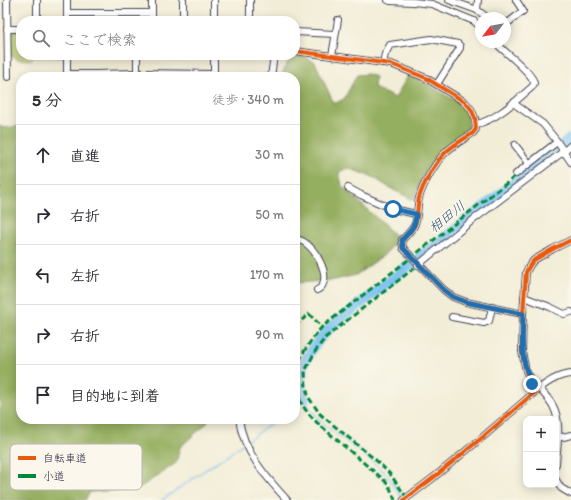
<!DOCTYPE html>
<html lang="ja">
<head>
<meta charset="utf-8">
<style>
  :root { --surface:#fff; --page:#f7f7f7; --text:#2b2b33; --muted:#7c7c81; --line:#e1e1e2 }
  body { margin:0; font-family:Itim,"Klee One",sans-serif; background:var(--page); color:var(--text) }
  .controls { position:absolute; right:12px; bottom:12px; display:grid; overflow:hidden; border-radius:8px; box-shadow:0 2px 10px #0003 }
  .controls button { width:36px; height:36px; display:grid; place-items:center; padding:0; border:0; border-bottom:1px solid var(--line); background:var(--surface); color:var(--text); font:20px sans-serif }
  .compass { position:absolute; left:475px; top:12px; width:36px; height:36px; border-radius:50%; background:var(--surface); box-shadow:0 2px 10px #0003; rotate:239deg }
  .stop { position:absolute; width:12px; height:12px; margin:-9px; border:3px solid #1f6fb2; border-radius:50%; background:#fff }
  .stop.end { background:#1f6fb2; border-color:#fff; box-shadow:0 1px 4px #0008 }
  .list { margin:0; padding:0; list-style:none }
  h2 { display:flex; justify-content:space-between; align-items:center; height:52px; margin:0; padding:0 16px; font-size:17px }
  h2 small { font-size:13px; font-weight:400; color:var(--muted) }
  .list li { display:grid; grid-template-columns:26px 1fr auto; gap:12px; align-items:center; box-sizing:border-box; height:60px; padding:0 16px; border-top:1px solid var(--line) }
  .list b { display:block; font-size:15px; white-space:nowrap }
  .list em { font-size:13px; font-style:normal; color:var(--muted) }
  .icon { flex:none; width:22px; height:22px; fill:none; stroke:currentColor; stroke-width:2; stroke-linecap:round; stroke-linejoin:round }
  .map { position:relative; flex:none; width:571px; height:500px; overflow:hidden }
  .search { position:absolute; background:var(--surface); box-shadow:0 2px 10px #0003; left:16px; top:16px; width:284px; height:44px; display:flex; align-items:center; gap:10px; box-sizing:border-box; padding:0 14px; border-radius:16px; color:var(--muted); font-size:15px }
  .panel { position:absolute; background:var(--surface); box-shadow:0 2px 10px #0003; left:16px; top:72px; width:284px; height:352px; border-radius:16px }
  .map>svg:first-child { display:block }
  .green { fill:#bccb6d; stroke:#6f7654 }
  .forest { fill:#95af60; stroke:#5c684e }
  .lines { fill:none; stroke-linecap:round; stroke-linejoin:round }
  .stream { stroke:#77c0f0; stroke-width:1.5 }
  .river { stroke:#77c0f0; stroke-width:10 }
  .minor-casing { stroke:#414052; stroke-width:8 }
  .minor { stroke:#fff; stroke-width:6 }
  .quiet { stroke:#00873e; stroke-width:3; stroke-dasharray:6 3; stroke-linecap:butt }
  .cycleway-casing { stroke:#fbf7ec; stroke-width:6 }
  .cycleway { stroke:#e8590c; stroke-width:4 }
  .route { stroke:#1f6fb2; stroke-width:5 }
  .labels { text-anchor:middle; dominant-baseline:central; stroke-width:3; stroke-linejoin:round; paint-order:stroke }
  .water-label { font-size:14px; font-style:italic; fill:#40597a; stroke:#fbf7ec }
  .key { fill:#fbf7ec; stroke:#bab7b7; stroke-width:1 }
  .key-label { font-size:11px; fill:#22223b }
</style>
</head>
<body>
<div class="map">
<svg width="571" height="500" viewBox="0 0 571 500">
  <rect width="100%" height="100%" fill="#fbf7ec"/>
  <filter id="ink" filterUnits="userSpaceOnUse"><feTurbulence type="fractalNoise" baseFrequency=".025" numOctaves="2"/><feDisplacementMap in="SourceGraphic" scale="8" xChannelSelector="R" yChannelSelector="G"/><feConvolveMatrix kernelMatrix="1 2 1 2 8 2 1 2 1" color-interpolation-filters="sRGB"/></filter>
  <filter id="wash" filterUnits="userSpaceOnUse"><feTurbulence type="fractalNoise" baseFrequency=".012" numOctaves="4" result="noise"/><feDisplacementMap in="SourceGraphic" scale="16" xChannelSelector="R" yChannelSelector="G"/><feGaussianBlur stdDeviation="0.9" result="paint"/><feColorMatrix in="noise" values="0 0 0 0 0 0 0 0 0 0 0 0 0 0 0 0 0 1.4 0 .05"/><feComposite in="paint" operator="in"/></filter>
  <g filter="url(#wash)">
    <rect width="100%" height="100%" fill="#f2edd6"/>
    <polygon class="green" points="10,32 21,32 21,55 63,55 63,57 33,57 32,60 18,59 11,55"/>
    <g class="forest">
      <polygon points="294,56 305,57 315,62 334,104 344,99 357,75 367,74 375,77 374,88 395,98 409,74 460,103 468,115 468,129 449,144 425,172 413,200 390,188 371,176 347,168 339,172 342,186 399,239 384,255 356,275 335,280 295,283 295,77 281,77 287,63"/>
      <polygon points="0,126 4,128 21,126 21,244 16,245 21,249 21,419 208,419 207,423 180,447 176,463 138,489 90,492 85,500 0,500"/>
    </g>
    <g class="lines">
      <g class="stream">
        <polyline points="295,406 305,399 311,410 326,426 364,454 386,474 399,493 402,500"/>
        <polyline points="247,441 277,419"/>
        <polyline points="162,500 244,443"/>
      </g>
      <path class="river" d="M305,399C303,394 301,390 300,384C299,363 317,341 331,327L571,138"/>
    </g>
  </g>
  <g filter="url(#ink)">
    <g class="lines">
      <g class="minor-casing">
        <g id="minor">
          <polyline points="7,0 8,77"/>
          <polyline points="37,0 37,21"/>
          <polyline points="183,0 183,21"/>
          <polyline points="214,0 214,21"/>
          <polyline points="250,0 250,21"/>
          <polyline points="388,0 390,1 413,2 432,4 474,21 481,28"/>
          <polyline points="449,0 477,10 488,18"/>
          <polyline points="477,10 478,0"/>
          <polyline points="67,13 152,13"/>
          <polyline points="67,21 67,0"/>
          <polyline points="152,21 152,0"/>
          <polyline points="505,22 509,22 523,11 516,0"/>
          <polyline points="7,29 21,29"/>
          <polyline points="295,32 335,34"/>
          <path d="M295,51L391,64L426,78L465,102L471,109L475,118L476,129L473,133C464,139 455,144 447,151C436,161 423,184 419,198C417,206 418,220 414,226C411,231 406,236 402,240L403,248L444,290L453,297L466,302L523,314"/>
          <polyline points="67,55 67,74 96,74 96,77"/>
          <polyline points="332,56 338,20"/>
          <polyline points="383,63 385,54 390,45 431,39 458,44 460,46 460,48 437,84"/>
          <polyline points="137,73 137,55"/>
          <polyline points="96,74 137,73 214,74"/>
          <polyline points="214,77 214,55"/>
          <polyline points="271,77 274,55"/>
          <polyline points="513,103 543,124 556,140 571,162"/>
          <path d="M476,124C495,121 518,99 533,86C533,85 534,84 534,83C533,73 502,50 495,42"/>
          <polyline points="515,145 529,163"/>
          <polyline points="516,174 557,142"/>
          <polyline points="348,188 361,195 393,209 416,214"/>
          <path d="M295,239C298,240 301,240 304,242C315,249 330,273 322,286C321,288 319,289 317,290"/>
          <polyline points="418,265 473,220 564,151 571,145"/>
          <polyline points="524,297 550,307 564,314 571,312"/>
          <polyline points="452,317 484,323 489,321 492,307"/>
          <path d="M539,388C544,394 550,400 553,406C562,422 557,447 556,464"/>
          <path d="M537,390C548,382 558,375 571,374"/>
          <path d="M239,419C243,451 266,477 287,500"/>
          <polyline points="558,437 563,437 571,435"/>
          <polyline points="556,480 561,488 571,494"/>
          <polyline points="404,500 433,478 484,436 536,391 526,371 522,352 523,314 526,272 530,265 534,260 553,249 571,240"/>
        </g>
      </g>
      <use href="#minor" class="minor"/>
      <g class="quiet">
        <polyline points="295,326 309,314 322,327"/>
        <polyline points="407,498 390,474 378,462 320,414 309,398 306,388 305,371 316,350 326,337 418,265"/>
        <path d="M395,500L390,488L385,481L322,427C282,393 291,363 322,327L512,179L516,174"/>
      </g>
      <g class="cycleway-casing">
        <g id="cycleway">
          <path d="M295,51L391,64L426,78L465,102L471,109L475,118L476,129L473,133C464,139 455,144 447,151C436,161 423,184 419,198C417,206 418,220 414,226C411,231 406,236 402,240L403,248L444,290L453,297L466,302L523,314"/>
          <polyline points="404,500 433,478 484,436 536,391 526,371 522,352 523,314 526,272 530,265 534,260 553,249 571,240"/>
        </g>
      </g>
      <use href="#cycleway" class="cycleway"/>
    </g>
  </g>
  <g class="lines" filter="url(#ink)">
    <path class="route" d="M393,209L416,214C416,226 410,231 402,240L403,248L444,290L453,297L466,302L523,314C522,341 520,359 532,384"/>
  </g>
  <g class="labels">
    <g class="water-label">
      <text transform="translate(447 217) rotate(-38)">相田川</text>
    </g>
  </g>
  <rect x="10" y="444" width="132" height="46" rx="6" class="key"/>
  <rect x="18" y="456" width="18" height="4" fill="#e8590c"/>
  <rect x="18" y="474" width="18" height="4" fill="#00873e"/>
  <g class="key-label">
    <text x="43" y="462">自転車道</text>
    <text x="43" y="480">小道</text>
  </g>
</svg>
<div class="controls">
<button>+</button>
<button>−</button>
</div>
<svg class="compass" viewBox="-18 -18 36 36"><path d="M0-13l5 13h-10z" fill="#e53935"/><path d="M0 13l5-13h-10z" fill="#7c7c81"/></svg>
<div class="stop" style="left:393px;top:209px"></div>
<div class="stop end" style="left:532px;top:384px"></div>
<div class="search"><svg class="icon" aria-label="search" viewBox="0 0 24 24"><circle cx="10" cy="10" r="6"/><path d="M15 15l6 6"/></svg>ここで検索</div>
<section class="panel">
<h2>5 分<small>徒歩 · 340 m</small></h2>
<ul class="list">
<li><svg class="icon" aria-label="ahead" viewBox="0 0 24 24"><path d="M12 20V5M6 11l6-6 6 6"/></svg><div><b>直進</b></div><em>30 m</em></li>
<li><svg class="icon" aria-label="right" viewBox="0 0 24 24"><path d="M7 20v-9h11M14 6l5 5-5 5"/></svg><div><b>右折</b></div><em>50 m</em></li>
<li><svg class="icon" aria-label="left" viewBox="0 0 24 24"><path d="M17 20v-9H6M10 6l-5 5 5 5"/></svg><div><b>左折</b></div><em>170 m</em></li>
<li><svg class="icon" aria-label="right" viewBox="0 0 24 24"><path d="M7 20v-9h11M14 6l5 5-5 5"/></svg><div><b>右折</b></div><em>90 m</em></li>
<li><svg class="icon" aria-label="arrive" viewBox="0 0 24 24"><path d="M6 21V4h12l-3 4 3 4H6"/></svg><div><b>目的地に到着</b></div></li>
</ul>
</section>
</div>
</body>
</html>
